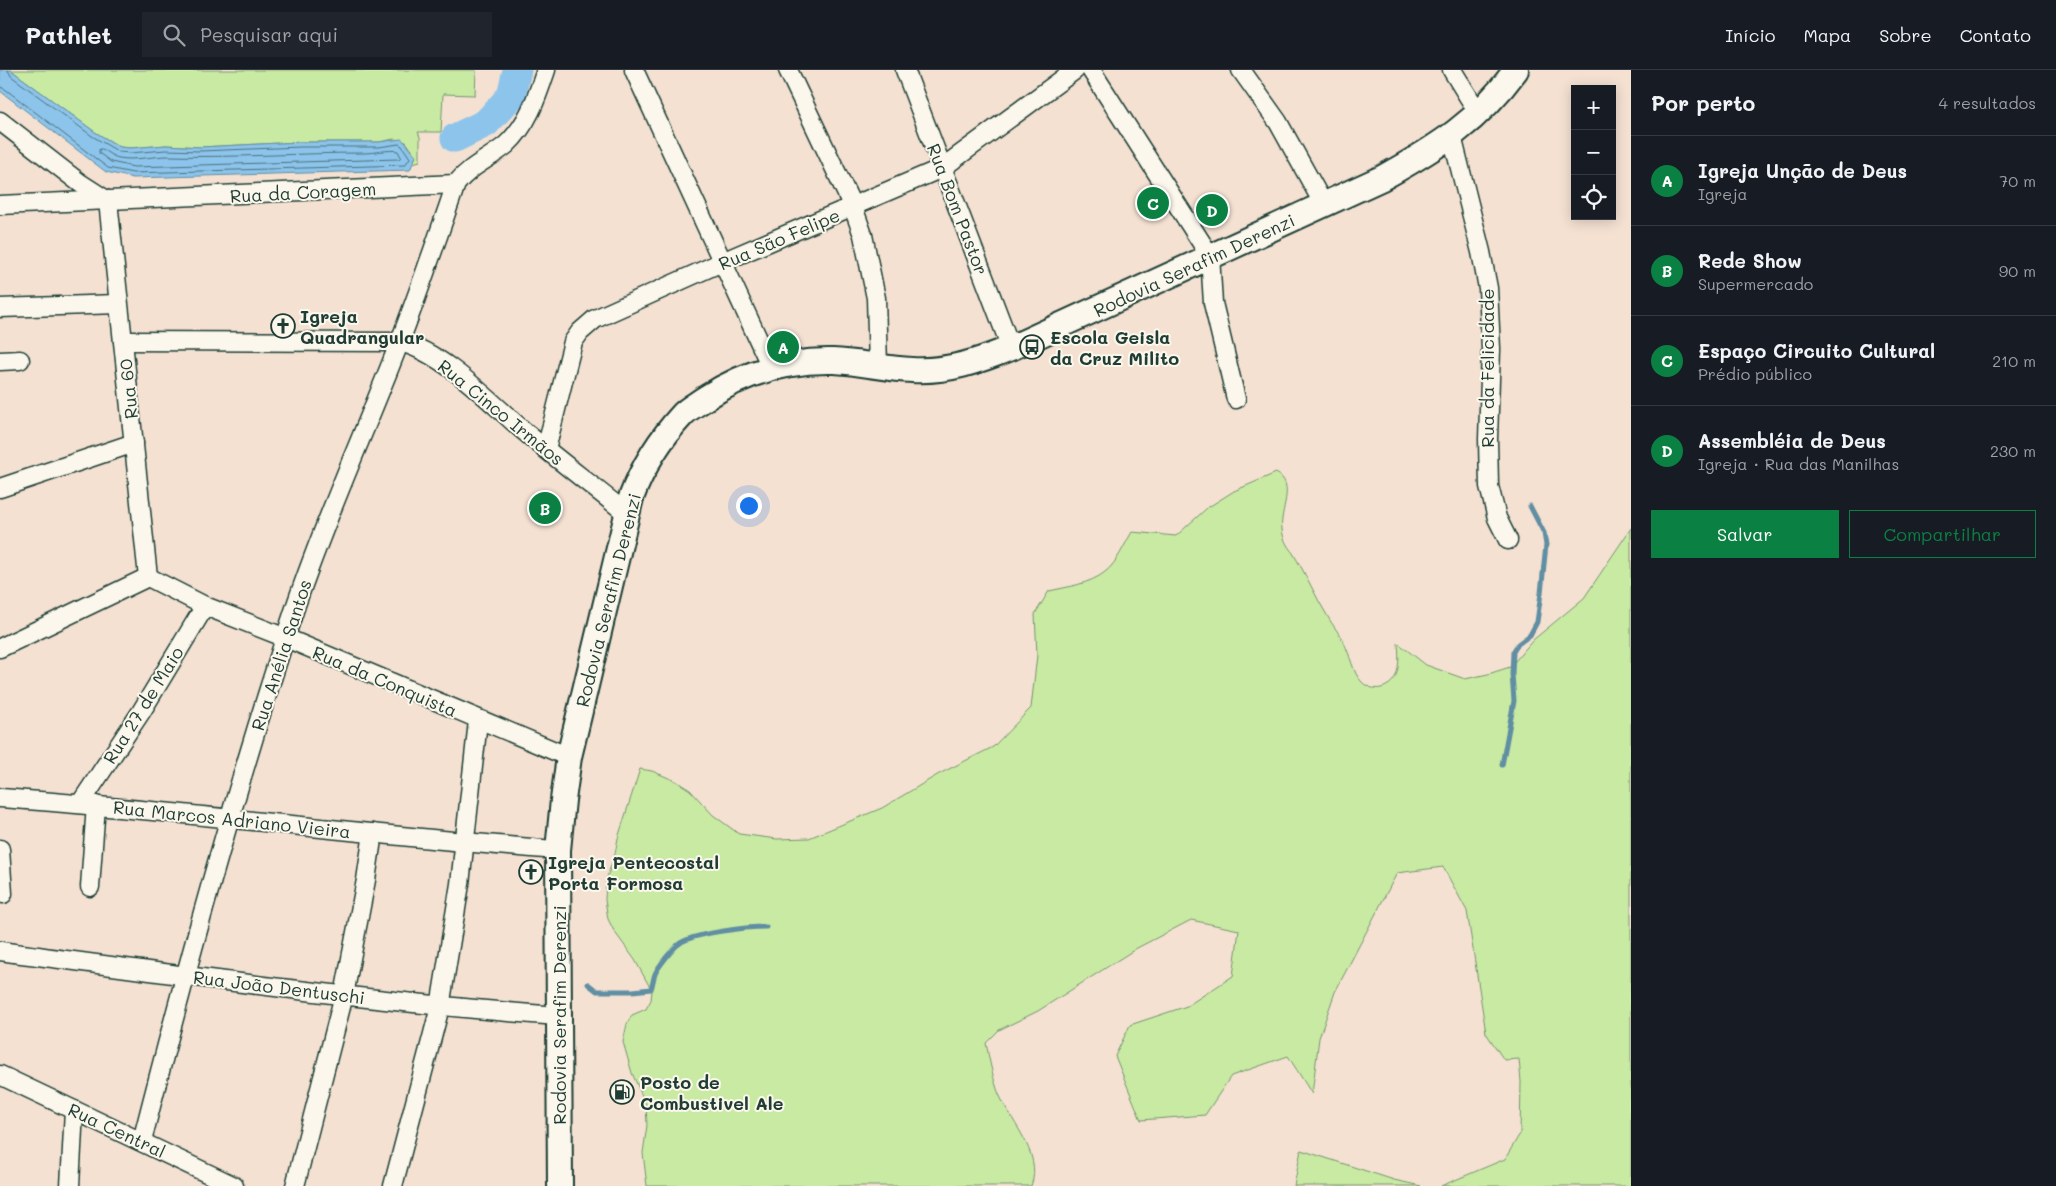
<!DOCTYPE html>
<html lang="pt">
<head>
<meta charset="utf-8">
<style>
  :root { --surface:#171b24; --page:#20242c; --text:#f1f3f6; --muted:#9ea1a6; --line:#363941; --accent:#0b8043 }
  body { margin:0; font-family:Mali,sans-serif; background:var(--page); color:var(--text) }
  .controls { position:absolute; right:15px; top:15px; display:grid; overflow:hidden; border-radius:0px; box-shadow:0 2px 12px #0003 }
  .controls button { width:45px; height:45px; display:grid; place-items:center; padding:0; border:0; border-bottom:1px solid var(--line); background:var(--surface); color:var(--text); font:25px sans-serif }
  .you { position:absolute; left:748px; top:435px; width:18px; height:18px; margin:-12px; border:4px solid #fff; border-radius:50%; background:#1a73e8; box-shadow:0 0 0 8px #1a73e833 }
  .badge { display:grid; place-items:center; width:32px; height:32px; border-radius:50%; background:var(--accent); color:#fff; font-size:16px; font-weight:700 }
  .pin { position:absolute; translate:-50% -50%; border:2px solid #fff; box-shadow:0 1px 5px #0006 }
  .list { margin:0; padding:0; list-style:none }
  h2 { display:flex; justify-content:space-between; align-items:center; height:65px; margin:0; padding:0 20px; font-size:21px }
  h2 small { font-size:16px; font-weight:400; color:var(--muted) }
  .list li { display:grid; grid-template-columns:32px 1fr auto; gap:15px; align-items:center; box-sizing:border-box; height:90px; padding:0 20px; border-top:1px solid var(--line) }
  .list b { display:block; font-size:19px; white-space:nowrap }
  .list p { margin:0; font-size:16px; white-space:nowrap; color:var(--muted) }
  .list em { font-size:16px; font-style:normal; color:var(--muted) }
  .actions { display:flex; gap:10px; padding:15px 20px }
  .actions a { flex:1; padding:11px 0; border:1px solid var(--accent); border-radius:0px; text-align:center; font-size:18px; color:var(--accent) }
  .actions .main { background:var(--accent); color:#fff }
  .icon { flex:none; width:28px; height:28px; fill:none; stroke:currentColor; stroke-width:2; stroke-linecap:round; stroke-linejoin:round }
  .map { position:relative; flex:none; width:1631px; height:1116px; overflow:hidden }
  header { display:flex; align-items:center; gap:30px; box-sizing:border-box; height:70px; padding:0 25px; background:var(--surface); border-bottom:1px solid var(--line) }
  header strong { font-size:24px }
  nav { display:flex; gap:28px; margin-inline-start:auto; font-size:18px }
  .search { width:350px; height:45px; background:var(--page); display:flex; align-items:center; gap:12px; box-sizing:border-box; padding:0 18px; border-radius:0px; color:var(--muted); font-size:19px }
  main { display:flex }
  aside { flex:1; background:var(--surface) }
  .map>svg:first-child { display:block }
  .green { fill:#c9eaa3; stroke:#74946c }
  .water { fill:#8dc4eb; stroke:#618ea2 }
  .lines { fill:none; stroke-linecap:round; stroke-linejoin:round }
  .shore { stroke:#4b737d; stroke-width:1 }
  .stream { stroke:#618ea2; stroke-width:5 }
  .river { stroke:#8dc4eb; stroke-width:29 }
  .street-casing { stroke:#1f3d34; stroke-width:21 }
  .secondary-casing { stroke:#1f3d34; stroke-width:28 }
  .street { stroke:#fbf7ec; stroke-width:18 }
  .secondary { stroke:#fbf7ec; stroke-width:24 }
  .labels { text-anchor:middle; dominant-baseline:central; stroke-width:4; stroke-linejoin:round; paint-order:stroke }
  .street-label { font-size:18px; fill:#1f3d34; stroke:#fbf7ec }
  .poi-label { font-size:18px; font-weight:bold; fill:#1f3d34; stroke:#fbf7ec; text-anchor:start }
</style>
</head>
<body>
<header>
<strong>Pathlet</strong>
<div class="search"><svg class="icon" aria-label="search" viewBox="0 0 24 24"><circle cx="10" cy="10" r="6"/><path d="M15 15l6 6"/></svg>Pesquisar aqui</div>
<nav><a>Início</a><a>Mapa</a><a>Sobre</a><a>Contato</a></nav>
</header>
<main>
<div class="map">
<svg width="1631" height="1116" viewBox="0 0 1631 1116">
  <rect width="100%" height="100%" fill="#f4e1d2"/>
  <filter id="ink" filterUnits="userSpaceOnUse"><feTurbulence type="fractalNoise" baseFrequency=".02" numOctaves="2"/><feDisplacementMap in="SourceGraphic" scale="10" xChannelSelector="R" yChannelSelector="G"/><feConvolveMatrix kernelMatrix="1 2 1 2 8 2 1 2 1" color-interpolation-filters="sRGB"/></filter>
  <g filter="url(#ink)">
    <g class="green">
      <polygon points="11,0 476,0 475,25 443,24 441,62 418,62 420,67 420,91 413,93 416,86 406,72 394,69 379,72 300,72 200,77 166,75 130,78 120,77 95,62"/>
      <path d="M1276,403C1297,414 1279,441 1282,459C1283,469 1287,476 1293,483C1306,504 1315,526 1328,547C1333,556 1340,564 1344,573C1350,584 1353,603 1361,611C1368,619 1379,621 1388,615C1401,607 1399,586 1398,573L1426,595L1465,609L1488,604L1510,597L1533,570L1584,528L1631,458V1116H1441L1505,1089L1518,1067L1520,1064L1521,1012L1519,989L1504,990L1486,963L1467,841L1443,797L1397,803L1335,922L1319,968L1312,1024L1288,986L1231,1006L1205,1045L1141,1050L1115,986L1130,955L1187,936L1233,906L1239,860L1191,850L1137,878L1038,941L999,960L986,973C989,988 992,1004 997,1019C1007,1048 1044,1083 1031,1116H647L643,1083L647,1055L646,1035L632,1003L623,972L627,954L632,945L646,939L651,930L652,921L635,890L614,861L608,849L605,830L606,810L615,784L618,768L640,699L652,701L676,711L690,720L713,745L739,764L777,769L809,768L882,738L939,704L993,677L1031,638L1037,585L1035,544L1049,521C1067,517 1090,514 1105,502C1117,493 1124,475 1132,462L1176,466L1207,438L1234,421Z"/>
      <polygon points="1301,1080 1394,1110 1421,1116 1294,1116"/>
    </g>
    <polygon class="water" points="0,0 11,0 95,62 120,77 130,78 166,75 200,77 300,72 379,72 401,69 405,72 416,86 410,100 133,108 106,102 0,21"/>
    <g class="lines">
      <g class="shore">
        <polyline points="0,17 5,19 108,98 133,103 405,95 410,88 402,76 399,74 379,77 301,77 200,81 166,80 130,83 119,82 92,66 11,6 8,0"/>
        <path d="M102,79C107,82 113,87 119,88C135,91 152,86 169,86C234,88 299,83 364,83C374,83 389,79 398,81L401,87L399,89L134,97L111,92L99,83V80Z"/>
      </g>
      <g class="stream">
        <polyline points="1502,695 1514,631 1512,604 1513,582 1518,574 1530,565 1537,552 1541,523 1546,475 1544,463 1530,436"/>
        <path d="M588,914L597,921H633L651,919C653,914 653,909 655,904C658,897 673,878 679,874C692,863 748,857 766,857"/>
      </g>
      <polyline class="river" points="455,68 486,53 511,26 517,0"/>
      <g class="street-casing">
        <g id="street">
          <polyline points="634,0 771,297"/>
          <polyline points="788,0 853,137 863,165 876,228 878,296"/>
          <polyline points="905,0 1011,278"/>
          <polyline points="1091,0 1210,186 1213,233 1236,329"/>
          <polyline points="1241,0 1278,52 1324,135"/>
          <polyline points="1452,0 1479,44"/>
          <polyline points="0,51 80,113 108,131"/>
          <polyline points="1452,66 1481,182 1488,218 1491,279 1488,369 1489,416 1497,448 1508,470"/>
          <polyline points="108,131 148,507"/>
          <polyline points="0,135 456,114"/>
          <polyline points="0,238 118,234"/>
          <path d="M123,271L400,272C444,283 490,332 525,362C558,390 593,416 626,443"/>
          <polyline points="0,291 20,290"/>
          <polyline points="546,379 573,272 580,262 595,249 722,192 942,98 1075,0"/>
          <polyline points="0,418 134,373"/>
          <polyline points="148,507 205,536 286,568 569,687"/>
          <polyline points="0,578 148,507"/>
          <path d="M0,728C186,741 371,766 558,780"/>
          <polyline points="80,734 141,642 205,536"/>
          <polyline points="0,779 3,824"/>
          <polyline points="90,817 96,735"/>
          <path d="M0,881C186,906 371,932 558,946"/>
          <polyline points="0,1005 234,1116"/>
          <path d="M142,1071C188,891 237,712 296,535C326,446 366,359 400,271C420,219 438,166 456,114C470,96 489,89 506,75C528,55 537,27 546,0"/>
          <polyline points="70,1116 74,1040"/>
          <polyline points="295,1116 344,925 366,810 373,763"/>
          <polyline points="393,1116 440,937 460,814 478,651"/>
        </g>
      </g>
      <g class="secondary-casing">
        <path id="secondary" d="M560,1116L558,780L563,730L569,687L631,428C643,396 660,369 683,344C689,338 697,334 704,329C743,303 786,290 833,291C860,292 886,299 912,300C948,302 979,291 1011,278L1382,108C1438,77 1478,52 1516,0"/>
      </g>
      <use href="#street" class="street"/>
      <use href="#secondary" class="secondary"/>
    </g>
  </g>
  <defs>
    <g id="church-ring" transform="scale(1.25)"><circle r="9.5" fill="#fbf7ec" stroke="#1f3d34" stroke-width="1.5"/><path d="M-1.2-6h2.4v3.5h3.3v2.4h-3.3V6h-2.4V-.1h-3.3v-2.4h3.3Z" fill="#1f3d34"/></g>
    <g id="bus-ring" transform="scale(1.25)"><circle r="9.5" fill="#fbf7ec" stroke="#1f3d34" stroke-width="1.5"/><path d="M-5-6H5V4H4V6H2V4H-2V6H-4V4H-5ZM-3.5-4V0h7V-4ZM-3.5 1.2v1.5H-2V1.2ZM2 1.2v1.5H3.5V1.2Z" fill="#1f3d34"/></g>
    <g id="fuel-ring" transform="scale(1.25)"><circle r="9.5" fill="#fbf7ec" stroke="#1f3d34" stroke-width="1.5"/><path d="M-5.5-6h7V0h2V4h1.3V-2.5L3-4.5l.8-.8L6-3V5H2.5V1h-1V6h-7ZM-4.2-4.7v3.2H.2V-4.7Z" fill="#1f3d34"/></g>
  </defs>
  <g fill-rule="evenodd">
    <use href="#church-ring" x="283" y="256"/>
    <use href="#bus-ring" x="1032" y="277"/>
    <use href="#church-ring" x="531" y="802"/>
    <use href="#fuel-ring" x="622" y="1022"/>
  </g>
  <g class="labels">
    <g class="street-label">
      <text transform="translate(303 122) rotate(-3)">Rua da Coragem</text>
      <text transform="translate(958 139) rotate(69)">Rua Bom Pastor</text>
      <text transform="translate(779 169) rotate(-23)">Rua São Felipe</text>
      <text transform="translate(1194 195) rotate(-25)">Rodovia Serafim Derenzi</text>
      <text transform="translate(1487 298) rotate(-90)">Rua da Felicidade</text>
      <text transform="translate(128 319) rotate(-96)">Rua 60</text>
      <text transform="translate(501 342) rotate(39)">Rua Cinco Irmãos</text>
      <text transform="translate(608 530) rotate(-76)">Rodovia Serafim Derenzi</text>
      <text transform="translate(281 585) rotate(-72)">Rua Anélia Santos</text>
      <text transform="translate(385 611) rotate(23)">Rua da Conquista</text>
      <text transform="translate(143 635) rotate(-58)">Rua 27 de Maio</text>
      <text transform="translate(232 749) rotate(6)">Rua Marcos Adriano Vieira</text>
      <text transform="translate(279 917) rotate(7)">Rua João Dentuschi</text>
      <text transform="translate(559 945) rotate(-90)">Rodovia Serafim Derenzi</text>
      <text transform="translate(117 1060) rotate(25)">Rua Central</text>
    </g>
    <g class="poi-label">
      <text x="300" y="246">Igreja<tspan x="300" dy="21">Quadrangular</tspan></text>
      <text x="1050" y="267">Escola Geisla<tspan x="1050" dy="21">da Cruz Milito</tspan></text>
      <text x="548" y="792">Igreja Pentecostal<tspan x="548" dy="21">Porta Formosa</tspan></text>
      <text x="640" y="1012">Posto de<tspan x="640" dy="21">Combustivel Ale</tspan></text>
    </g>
  </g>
</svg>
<div class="controls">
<button>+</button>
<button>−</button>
<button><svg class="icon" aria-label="locate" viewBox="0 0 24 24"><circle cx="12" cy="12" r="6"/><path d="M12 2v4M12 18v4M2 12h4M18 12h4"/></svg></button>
</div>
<div class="you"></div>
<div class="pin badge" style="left:783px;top:277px">A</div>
<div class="pin badge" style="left:545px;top:438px">B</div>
<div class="pin badge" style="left:1153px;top:133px">C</div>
<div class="pin badge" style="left:1212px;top:140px">D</div>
</div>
<aside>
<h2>Por perto<small>4 resultados</small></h2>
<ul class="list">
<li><span class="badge">A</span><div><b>Igreja Unção de Deus</b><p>Igreja</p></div><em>70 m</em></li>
<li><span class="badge">B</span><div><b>Rede Show</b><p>Supermercado</p></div><em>90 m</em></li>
<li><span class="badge">C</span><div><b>Espaço Circuito Cultural</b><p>Prédio público</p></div><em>210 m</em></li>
<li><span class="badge">D</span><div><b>Assembléia de Deus</b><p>Igreja · Rua das Manilhas</p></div><em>230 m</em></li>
</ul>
<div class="actions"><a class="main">Salvar</a><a>Compartilhar</a></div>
</aside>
</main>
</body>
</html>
